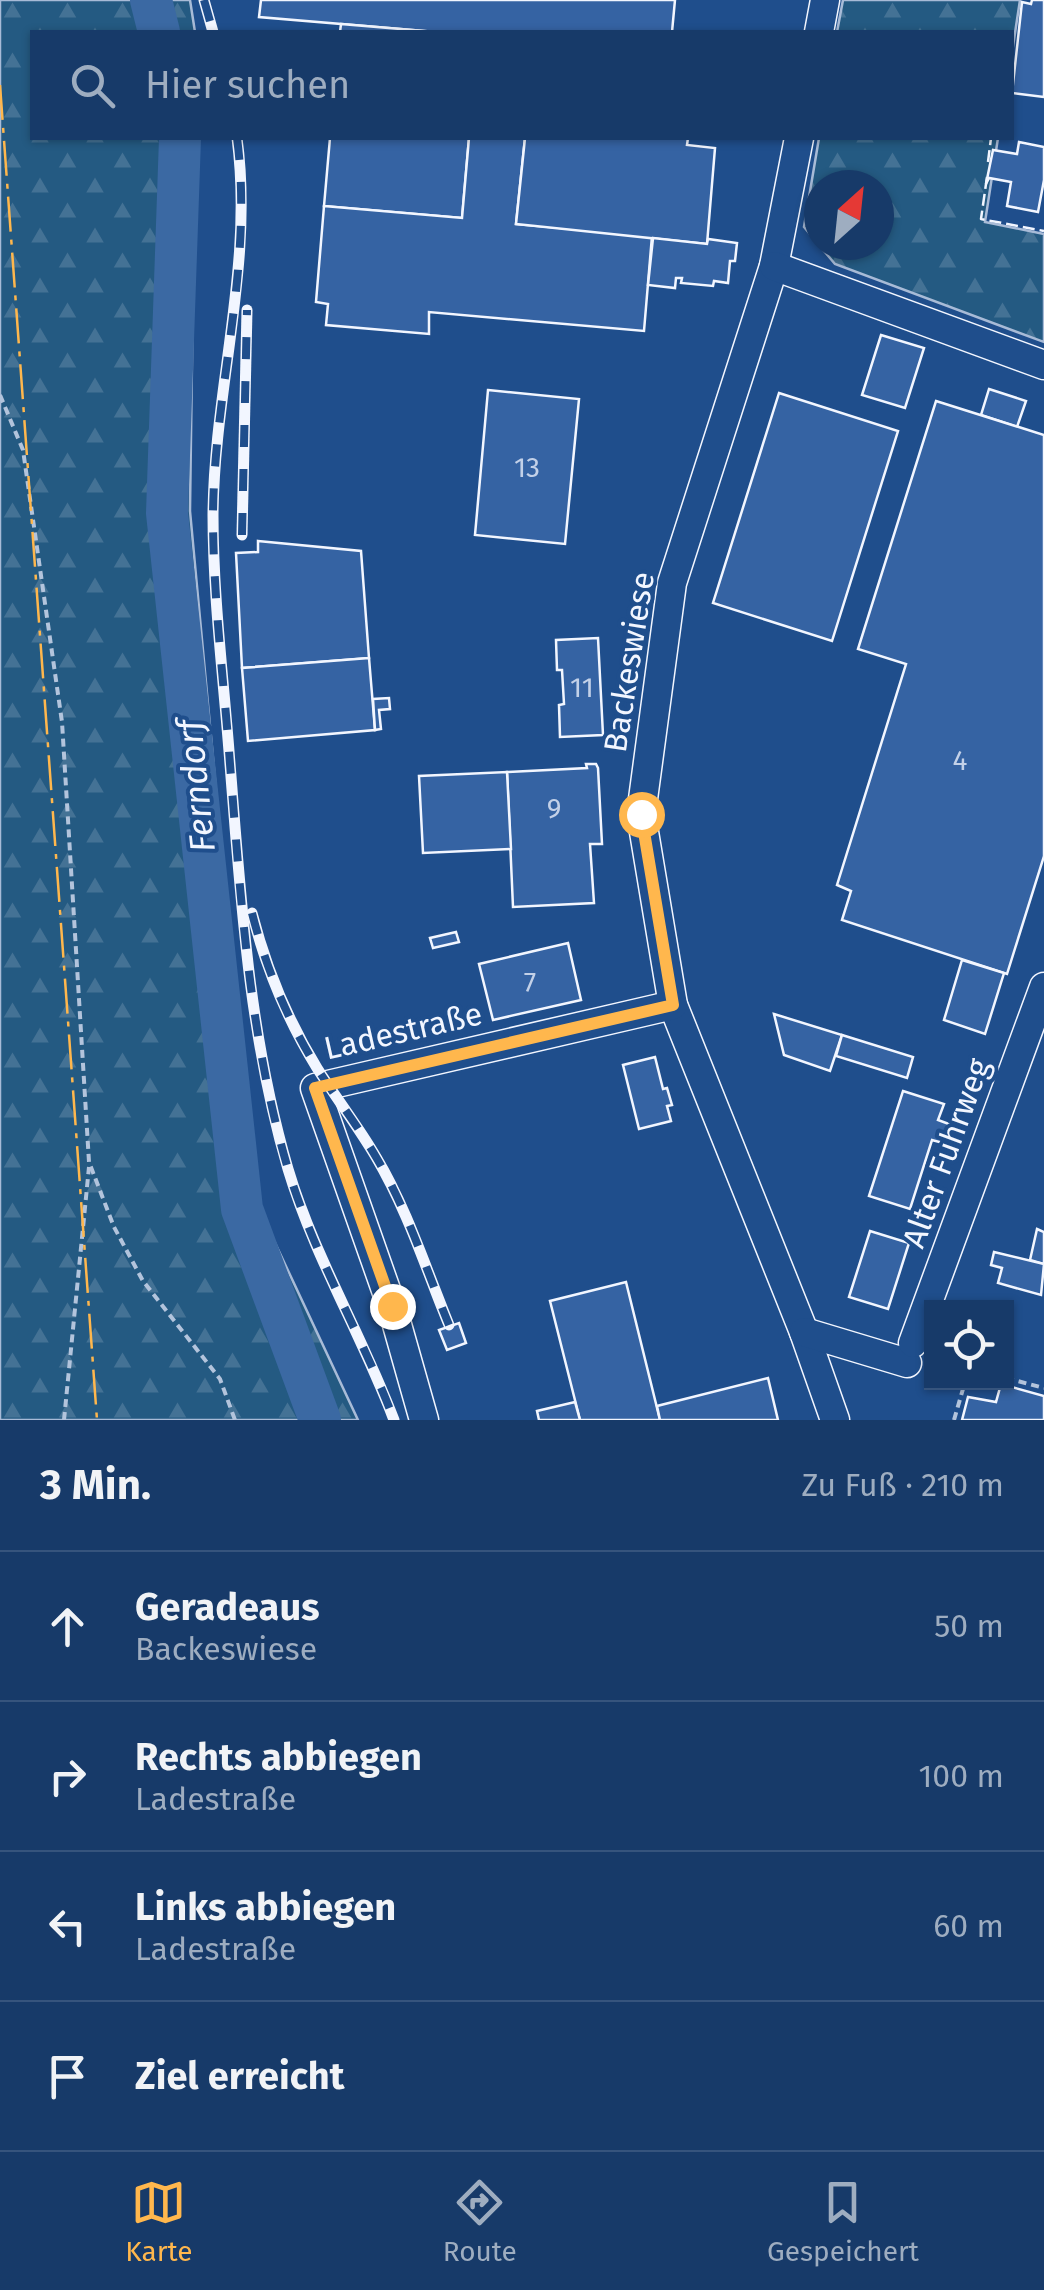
<!DOCTYPE html>
<html lang="de">
<head>
<meta charset="utf-8">
<style>
  :root { --surface:#173a69; --page:#20416f; --text:#f1f3f6; --muted:#9eadc0; --line:#36547d; --accent:#ffb74d }
  body { margin:0; font-family:"Fira Sans",sans-serif; background:var(--page); color:var(--text) }
  .controls { position:absolute; right:30px; bottom:30px; display:grid; overflow:hidden; border-radius:0px; box-shadow:0 2px 8px #0004 }
  .controls button { width:90px; height:90px; display:grid; place-items:center; padding:0; border:0; border-bottom:2px solid var(--line); background:var(--surface); color:var(--text); font:50px sans-serif }
  .compass { position:absolute; left:804px; top:170px; width:90px; height:90px; border-radius:50%; background:var(--surface); box-shadow:0 2px 8px #0004; rotate:27deg }
  .stop { position:absolute; width:30px; height:30px; margin:-22px; border:8px solid #ffb74d; border-radius:50%; background:#fff }
  .stop.end { background:#ffb74d; border-color:#fff; box-shadow:0 2px 10px #0008 }
  .list { margin:0; padding:0; list-style:none }
  h2 { display:flex; justify-content:space-between; align-items:center; height:130px; margin:0; padding:0 40px; font-size:42px }
  h2 small { font-size:32px; font-weight:400; color:var(--muted) }
  .list li { display:grid; grid-template-columns:65px 1fr auto; gap:30px; align-items:center; box-sizing:border-box; height:150px; padding:0 40px; border-top:2px solid var(--line) }
  .list b { display:block; font-size:38px; white-space:nowrap }
  .list p { margin:0; font-size:32px; white-space:nowrap; color:var(--muted) }
  .list em { font-size:32px; font-style:normal; color:var(--muted) }
  .icon { flex:none; width:55px; height:55px; fill:none; stroke:currentColor; stroke-width:2; stroke-linecap:round; stroke-linejoin:round }
  .map { position:relative; flex:none; width:1044px; height:1420px; overflow:hidden }
  .search { position:absolute; background:var(--surface); box-shadow:0 2px 8px #0004; left:30px; right:30px; top:30px; height:110px; display:flex; align-items:center; gap:25px; box-sizing:border-box; padding:0 35px; border-radius:0px; color:var(--muted); font-size:38px }
  .sheet { height:730px; background:var(--surface) }
  nav { display:flex; justify-content:space-around; align-items:center; box-sizing:border-box; height:140px; border-top:2px solid var(--line); background:var(--surface); font-size:28px; color:var(--muted) }
  nav a { display:grid; justify-items:center; gap:5px }
  nav .on { color:var(--accent) }
  .map>svg:first-child { display:block }
  .forest { fill:url(#forest-firs); stroke:#a8bbd7; stroke-width:2.5; fill-rule:evenodd }
  .lines { fill:none; stroke-linecap:round; stroke-linejoin:round }
  .river { stroke:#3b69a3; stroke-width:42 }
  .building { fill:#3563a3; stroke:#f2f6ff; stroke-width:2.5 }
  .minor-casing { stroke:#f2f6ff; stroke-width:31 }
  .path { stroke:#b3c4dc; stroke-width:4; stroke-dasharray:8 5; stroke-linecap:butt }
  .minor { stroke:#1f4e8c; stroke-width:28 }
  .rail-casing { stroke:#f2f6ff; stroke-width:11 }
  .rail { stroke:#1f4e8c; stroke-width:8; stroke-dasharray:22; stroke-linecap:butt }
  .fence { stroke:#f2f6ff; stroke-width:2.5; stroke-dasharray:12 5; stroke-linecap:butt }
  .power { stroke:#ffb74d; stroke-width:2.5; stroke-dasharray:35 8 5 8; stroke-linecap:butt }
  .route { stroke:#ffb74d; stroke-width:12 }
  .labels { text-anchor:middle; dominant-baseline:central; stroke-width:8; stroke-linejoin:round; paint-order:stroke }
  .number-label { font-size:28px; fill:#c3d1e8 }
  .street-label { font-size:32px; fill:#f2f6ff; stroke:#1f4e8c }
  .water-label { font-size:35px; font-style:italic; fill:#f2f6ff; stroke:#1f4e8c }
</style>
</head>
<body>
<div class="map">
<svg width="1044" height="1420" viewBox="0 0 1044 1420">
  <defs>
    <pattern id="forest-firs" width="22" height="20" patternUnits="userSpaceOnUse" patternTransform="scale(2.5)"><rect width="22" height="20" fill="#245a82"/><path d="M5 1l3.5 6h-7zM16 11l3.5 6h-7z" fill="#447295"/></pattern>
  </defs>
  <rect width="100%" height="100%" fill="#1f4e8c"/>
  <g class="forest">
    <polygon points="0,0 190,0 195,32 32,32 32,138 195,138 190,511 254,1198 358,1420 0,1420"/>
    <polygon points="843,0 1020,0 1012,53 1012,32 837,32"/>
    <path d="M819,138H998L985,222L1044,234V342L835,264L804,227ZM819,185H879V245H819Z"/>
  </g>
  <g class="lines">
    <g class="river">
      <polyline points="151,0 159,32"/>
      <polyline points="180,138 167,513 242,1209 320,1420"/>
    </g>
  </g>
  <g class="building">
    <polygon points="261,0 675,0 672,32 436,32 259,17"/>
    <polygon points="1032,0 1044,0 1044,97 1012,93 1022,2 1031,4"/>
    <polygon points="341,24 436,32 340,32"/>
    <polygon points="330,138 469,138 462,218 324,206"/>
    <polygon points="469,138 525,138 516,224 652,236 644,331 429,312 429,334 326,325 328,304 316,302 324,206 462,218"/>
    <polygon points="525,138 688,138 687,145 715,148 707,244 516,224"/>
    <polygon points="1019,142 1044,147 1044,180 1038,212 1007,206 1011,182 989,178 986,184 993,150 1017,154"/>
    <polygon points="653,238 707,244 708,239 737,243 735,261 730,261 728,283 714,281 713,286 681,283 682,278 676,278 675,288 648,285"/>
    <polygon points="881,335 924,348 905,408 862,395"/>
    <polygon points="989,389 1026,401 1017,427 981,415"/>
    <polygon points="488,390 579,399 565,544 475,535"/>
    <polygon points="779,393 898,431 832,641 713,603"/>
    <polygon points="936,401 1044,435 1044,856 1007,974 842,920 851,891 837,885 906,664 858,649"/>
    <polygon points="258,541 361,551 369,658 242,668 236,553 258,552"/>
    <polygon points="598,638 603,735 560,737 559,705 564,704 562,670 557,670 556,640"/>
    <polygon points="369,658 375,730 248,741 242,668"/>
    <polygon points="389,698 390,709 379,710 381,729 375,730 373,699"/>
    <polygon points="586,764 596,764 598,768 602,844 590,844 594,903 513,907 507,772 587,768"/>
    <polygon points="507,772 511,849 423,853 419,776"/>
    <polygon points="456,932 459,942 433,948 430,938"/>
    <polygon points="568,943 581,1000 493,1020 479,964"/>
    <polygon points="962,960 1004,973 985,1034 944,1020"/>
    <polygon points="774,1014 842,1035 830,1071 784,1055"/>
    <polygon points="842,1035 913,1057 907,1078 836,1056"/>
    <polygon points="655,1057 663,1089 667,1088 672,1105 667,1106 671,1121 639,1129 623,1065"/>
    <polygon points="903,1091 944,1104 938,1120 949,1124 943,1143 932,1140 910,1209 869,1196"/>
    <polygon points="1037,1229 1044,1232 1044,1264 1030,1260"/>
    <polygon points="870,1231 909,1243 888,1309 849,1297"/>
    <polygon points="994,1252 1044,1264 1041,1295 998,1283 1002,1268 991,1265"/>
    <polygon points="626,1282 660,1420 580,1420 550,1301"/>
    <polygon points="459,1323 466,1343 447,1350 439,1330"/>
    <polygon points="768,1378 778,1420 660,1420 657,1406"/>
    <polygon points="1001,1384 1044,1396 1044,1420 962,1420 968,1397 996,1402"/>
    <polygon points="575,1402 580,1420 539,1420 537,1411"/>
  </g>
  <g class="lines">
    <g class="minor-casing">
      <g id="minor">
        <polyline points="819,32 825,0"/>
        <polyline points="799,138 774,266 672,583 641,814 673,1005 804,1332 835,1420"/>
        <polyline points="774,266 1044,365"/>
        <polyline points="804,1332 907,1363"/>
        <polyline points="913,1343 1044,987"/>
        <polyline points="424,1420 392,1307 315,1088 673,1005"/>
      </g>
    </g>
    <g class="path">
      <polyline points="0,395 23,450 62,722 89,1162 114,1227 143,1281 220,1379 235,1420"/>
      <polyline points="1006,1378 1044,1388"/>
      <polyline points="64,1420 89,1167"/>
      <polyline points="954,1420 965,1382"/>
    </g>
    <use href="#minor" class="minor"/>
    <g class="rail-casing">
      <g id="rail">
        <polyline points="204,0 213,32"/>
        <path d="M237,138C254,265 214,388 213,515C213,598 224,682 230,764C241,901 249,1036 288,1169C314,1256 362,1335 394,1420"/>
        <polyline points="242,535 247,310"/>
        <path d="M252,913C266,968 287,1019 317,1068C336,1098 358,1126 376,1157C407,1209 426,1269 449,1325"/>
      </g>
    </g>
    <use href="#rail" class="rail"/>
    <g class="fence">
      <polyline points="988,162 991,138"/>
      <polyline points="987,177 981,219 1044,231"/>
    </g>
    <polyline class="power" points="0,85 97,1420"/>
  </g>
  <g class="lines">
    <polyline class="route" points="392,1306 315,1088 673,1005 641,814"/>
  </g>
  <g class="labels">
    <g class="number-label">
      <text x="527" y="467">13</text>
      <text x="582" y="687">11</text>
      <text x="960" y="760">4</text>
      <text x="554" y="808">9</text>
      <text x="530" y="982">7</text>
    </g>
    <g class="street-label">
      <text transform="translate(629 662) rotate(-81)">Backeswiese</text>
      <text transform="translate(403 1031) rotate(-13)">Ladestraße</text>
      <text transform="translate(946 1153) rotate(-70)">Alter Fuhrweg</text>
    </g>
    <g class="water-label">
      <text transform="translate(196 786) rotate(-96)">Ferndorf</text>
    </g>
  </g>
</svg>
<div class="controls">
<button><svg class="icon" aria-label="locate" viewBox="0 0 24 24"><circle cx="12" cy="12" r="6"/><path d="M12 2v4M12 18v4M2 12h4M18 12h4"/></svg></button>
</div>
<svg class="compass" viewBox="-18 -18 36 36"><path d="M0-13l5 13h-10z" fill="#e53935"/><path d="M0 13l5-13h-10z" fill="#9eadc0"/></svg>
<div class="stop" style="left:641px;top:814px"></div>
<div class="stop end" style="left:392px;top:1306px"></div>
<div class="search"><svg class="icon" aria-label="search" viewBox="0 0 24 24"><circle cx="10" cy="10" r="6"/><path d="M15 15l6 6"/></svg>Hier suchen</div>
</div>
<section class="sheet">
<h2>3 Min.<small>Zu Fuß · 210 m</small></h2>
<ul class="list">
<li><svg class="icon" aria-label="ahead" viewBox="0 0 24 24"><path d="M12 20V5M6 11l6-6 6 6"/></svg><div><b>Geradeaus</b><p>Backeswiese</p></div><em>50 m</em></li>
<li><svg class="icon" aria-label="right" viewBox="0 0 24 24"><path d="M7 20v-9h11M14 6l5 5-5 5"/></svg><div><b>Rechts abbiegen</b><p>Ladestraße</p></div><em>100 m</em></li>
<li><svg class="icon" aria-label="left" viewBox="0 0 24 24"><path d="M17 20v-9H6M10 6l-5 5 5 5"/></svg><div><b>Links abbiegen</b><p>Ladestraße</p></div><em>60 m</em></li>
<li><svg class="icon" aria-label="arrive" viewBox="0 0 24 24"><path d="M6 21V4h12l-3 4 3 4H6"/></svg><div><b>Ziel erreicht</b></div></li>
</ul>
</section>
<nav>
<a class="on"><svg class="icon" aria-label="map" viewBox="0 0 24 24"><path d="M3 6l6-2 6 2 6-2v14l-6 2-6-2-6 2zM9 4v14M15 6v14"/></svg>Karte</a>
<a><svg class="icon" aria-label="directions" viewBox="0 0 24 24"><path d="M12 3l9 9-9 9-9-9zM9 14v-3h6M13 9l2 2-2 2"/></svg>Route</a>
<a><svg class="icon" aria-label="saved" viewBox="0 0 24 24"><path d="M7 4h10v16l-5-4-5 4z"/></svg>Gespeichert</a>
</nav>
</body>
</html>
